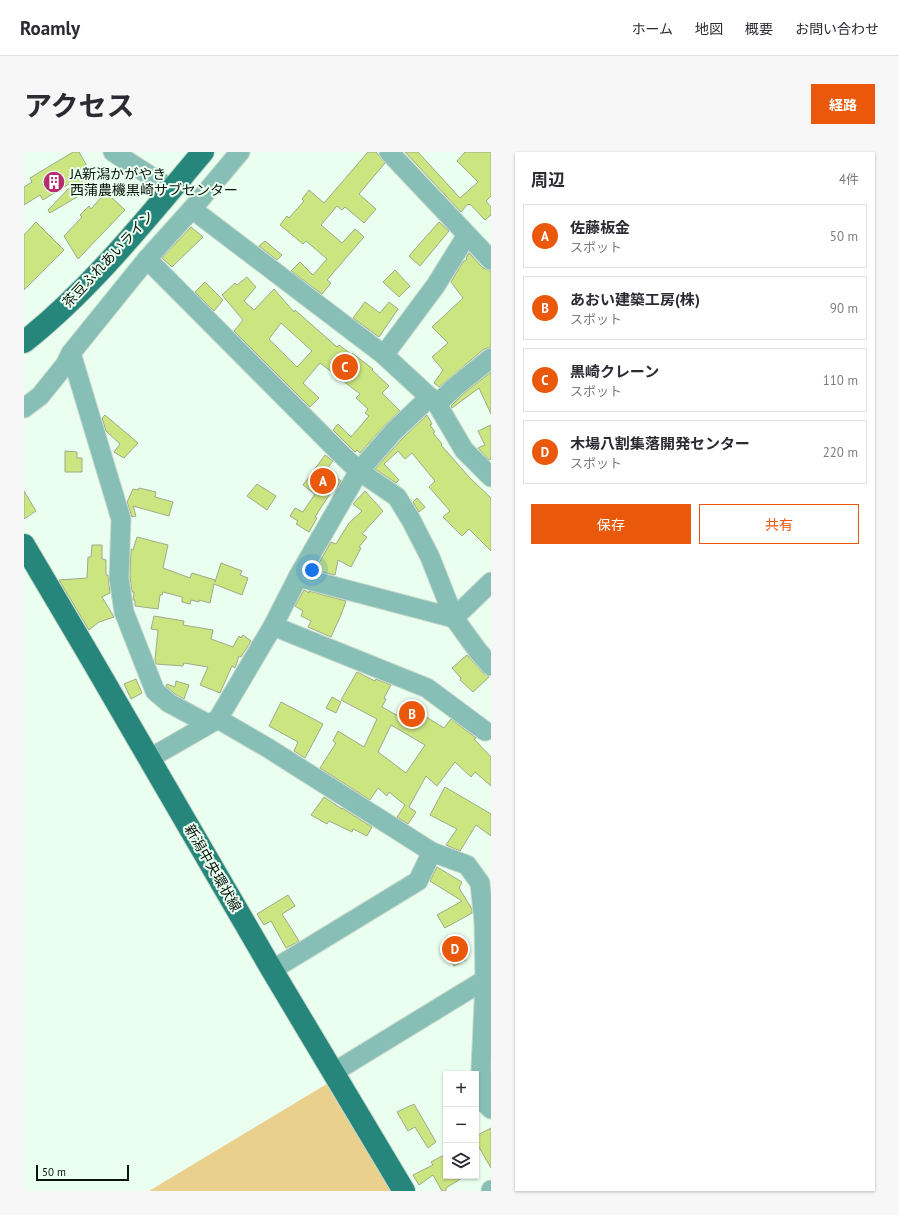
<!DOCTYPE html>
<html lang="ja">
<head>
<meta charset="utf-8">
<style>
  :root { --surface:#fff; --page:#f7f7f7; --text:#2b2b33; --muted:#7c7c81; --line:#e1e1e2; --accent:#ea580c }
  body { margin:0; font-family:"PT Sans","Noto Sans JP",sans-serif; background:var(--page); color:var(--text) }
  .controls { position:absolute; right:12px; bottom:12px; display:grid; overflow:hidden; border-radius:0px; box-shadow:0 1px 3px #0004 }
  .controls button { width:36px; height:36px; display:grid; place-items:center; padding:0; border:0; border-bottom:1px solid var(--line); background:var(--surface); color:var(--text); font:20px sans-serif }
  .scale { position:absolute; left:12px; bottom:10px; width:93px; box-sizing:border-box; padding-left:4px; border:2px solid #08130b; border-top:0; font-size:11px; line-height:14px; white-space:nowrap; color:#08130b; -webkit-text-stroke:3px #ebfff0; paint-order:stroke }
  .you { position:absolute; left:288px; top:418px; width:14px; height:14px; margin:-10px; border:3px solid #fff; border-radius:50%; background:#1a73e8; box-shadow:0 0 0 6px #1a73e833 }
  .badge { display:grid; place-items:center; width:26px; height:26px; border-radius:50%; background:var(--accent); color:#fff; font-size:13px; font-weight:700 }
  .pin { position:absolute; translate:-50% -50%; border:2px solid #fff; box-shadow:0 1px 4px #0006 }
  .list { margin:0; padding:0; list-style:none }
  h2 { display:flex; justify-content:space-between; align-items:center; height:52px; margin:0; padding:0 16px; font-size:17px }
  h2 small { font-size:13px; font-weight:400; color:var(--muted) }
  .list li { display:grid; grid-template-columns:26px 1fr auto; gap:12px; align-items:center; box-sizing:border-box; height:64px; margin:0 8px 8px; padding:0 8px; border:1px solid var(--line); border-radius:0px }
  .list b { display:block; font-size:15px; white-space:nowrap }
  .list p { margin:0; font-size:13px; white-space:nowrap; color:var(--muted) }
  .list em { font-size:13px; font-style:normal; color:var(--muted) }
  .actions { display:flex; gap:8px; padding:12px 16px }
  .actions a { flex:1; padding:9px 0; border:1px solid var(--accent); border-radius:0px; text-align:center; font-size:14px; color:var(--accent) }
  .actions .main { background:var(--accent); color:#fff }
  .icon { flex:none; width:22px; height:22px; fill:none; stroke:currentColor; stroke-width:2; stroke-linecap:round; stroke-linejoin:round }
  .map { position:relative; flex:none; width:467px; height:1039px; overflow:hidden; border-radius:0px }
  header { display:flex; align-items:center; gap:24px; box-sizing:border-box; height:56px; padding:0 20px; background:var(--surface); border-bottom:1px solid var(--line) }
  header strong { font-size:19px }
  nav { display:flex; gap:22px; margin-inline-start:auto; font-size:14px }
  .intro { display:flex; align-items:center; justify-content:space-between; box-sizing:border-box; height:96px; padding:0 24px }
  h1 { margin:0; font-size:28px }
  .button { padding:10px 18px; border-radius:0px; background:var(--accent); color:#fff; font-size:14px; font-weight:700 }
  main { display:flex; gap:24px; padding:0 24px }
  aside { flex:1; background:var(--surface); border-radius:0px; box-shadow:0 1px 3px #0004 }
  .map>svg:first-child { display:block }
  .green { fill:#e9d08c }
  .building { fill:#cbe581; stroke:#a0aa89; fill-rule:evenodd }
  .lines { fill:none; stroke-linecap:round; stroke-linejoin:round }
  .minor-casing { stroke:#c7d9cb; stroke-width:21 }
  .major-casing { stroke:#c7d9cb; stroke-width:24 }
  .minor { stroke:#87beb5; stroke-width:19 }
  .major { stroke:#27867b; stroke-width:22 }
  .labels { text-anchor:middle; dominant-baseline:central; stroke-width:4; stroke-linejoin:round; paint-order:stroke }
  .poi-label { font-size:14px; fill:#08130b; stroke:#ebfff0; text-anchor:start }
  .street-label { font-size:14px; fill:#08130b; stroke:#ebfff0 }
</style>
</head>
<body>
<header>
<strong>Roamly</strong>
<nav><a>ホーム</a><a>地図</a><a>概要</a><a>お問い合わせ</a></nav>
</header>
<div class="intro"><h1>アクセス</h1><a class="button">経路</a></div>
<main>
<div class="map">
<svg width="467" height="1039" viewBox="0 0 467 1039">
  <rect width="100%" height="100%" fill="#ebfff0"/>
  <polygon class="green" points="306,930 370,1039 125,1039"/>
  <g class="building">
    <polygon points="49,0 55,0 67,21 64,23 66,27 54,35 58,42 26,61 24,58 49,32 48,30 19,48 16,43 0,53 0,35 8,30 6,26"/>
    <polygon points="344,0 352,0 361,11 335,42 352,57 340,71 321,55 318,58 313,54 297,73 318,91 331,77 340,85 303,128 307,131 298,142 267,119 276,110 289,123 303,107 282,89 279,92 256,73 263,64 265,66 280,49 278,47 285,38 300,51"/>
    <polygon points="381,0 394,0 436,46 454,30 433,9 441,0 467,0 467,44 462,49 467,55 467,63 461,68 446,52 445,53 444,52 437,60"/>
    <polygon points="82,40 101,58 54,107 40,84 58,65 56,63 65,54 67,57"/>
    <polygon points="12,70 40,98 0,138 0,83"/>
    <polygon points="415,70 425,79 396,114 385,104"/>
    <polygon points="167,75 179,85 148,115 138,106"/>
    <polygon points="241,89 258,103 253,108 235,94"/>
    <polygon points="445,101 459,116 467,119 467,195 460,197 415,235 410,231 419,218 408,205 424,191 408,175 439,146 427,130 439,110 443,107 442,106"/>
    <polygon points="371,118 386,134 375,145 359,130"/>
    <path d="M223,125L232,135L220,149L230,158L250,137L270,160L271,158L313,195L315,193L327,202L328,201L349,217L348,218L365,234L358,241L376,259L362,272L336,301L333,298L331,300L309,278L314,272L327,285L345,264L341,261L344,257L332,246L336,242L296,211L279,231L295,246L286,255L210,179L219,168L198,143L211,131L213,133ZM257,171L288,199L273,215L245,187Z"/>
    <polygon points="181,130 199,148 190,159 171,140"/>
    <polygon points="341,150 356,161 365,150 374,157 355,185 329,166"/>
    <polygon points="467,220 467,262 455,236 428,256 427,254 439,242"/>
    <polygon points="81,263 114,291 100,306 90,300 96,292 82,279 78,266"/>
    <polygon points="403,263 408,272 406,273 411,280 409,281 418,292 417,293 446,326 467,346 467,399 445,377 438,384 419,365 426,359 405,335 411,329 388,301 381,307 374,299 360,312 375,328 372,331 351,317 378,287"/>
    <polygon points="467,273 467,307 465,308 454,296 461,293 454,279"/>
    <polygon points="41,299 53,300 53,306 58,306 58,320 41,320"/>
    <polygon points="301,303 309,309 302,318 317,329 311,338 309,337 291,365 293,366 285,380 272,372 274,369 266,364 271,356 279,360 291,342 279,333"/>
    <polygon points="233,332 252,344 243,358 223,344"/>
    <polygon points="115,336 132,340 131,345 149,350 145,364 109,354 112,364 108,365 103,350 109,337 114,338"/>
    <polygon points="0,339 12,359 0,367"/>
    <polygon points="341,339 359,359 338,382 343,385 335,395 337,396 327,415 314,408 311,423 291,418 307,390 312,392 325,371 338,359 329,352"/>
    <polygon points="393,346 401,355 395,360 389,350"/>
    <polygon points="113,385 144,393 139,416 166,426 168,421 191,428 191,430 197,411 218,419 216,423 224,426 218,443 190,432 186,451 175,448 175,450 167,448 166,452 158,450 158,445 139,440 138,443 136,443 134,457 111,454 111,448 109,448 110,440 108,440 106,425 107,397 109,398"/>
    <polygon points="68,393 78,393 78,407 82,408 82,423 84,423 86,441 78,445 90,465 75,470 65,478 35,428 63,426 64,405 67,405"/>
    <polygon points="280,438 285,441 285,439 322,449 317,463 307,485 284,475 287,469 277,464 279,459 271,454"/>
    <polygon points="130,464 160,469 159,473 189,478 187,487 209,495 215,484 217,486 219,483 227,489 217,505 215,504 211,516 208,514 196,541 176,533 184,515 160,511 159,514 132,512 131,508 134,478 127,477"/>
    <polygon points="443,503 459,521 465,525 449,540 436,528 437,526 428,516"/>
    <path d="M333,520L351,529L352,527L367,533L360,546L362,547L358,555L376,565L383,553L420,576L427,567L452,586L450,587L467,605V634L451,620L447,625L431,610L413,634L402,624L385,655L392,660L384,672L373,665L381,653L365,640L363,644L354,636L346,648L296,616L312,591L309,589L314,579L340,595L353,567L317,548ZM367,573L401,593L382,621L354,600Z"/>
    <polygon points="112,527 118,541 107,547 100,532"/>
    <polygon points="152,529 165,533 160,547 151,542 142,534 143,532 151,535"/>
    <polygon points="308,545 317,550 312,561 302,556"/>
    <polygon points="257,550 299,572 281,606 270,599 274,590 245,574"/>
    <polygon points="421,635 467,662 467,684 452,673 436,699 422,693 433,677 406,663"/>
    <polygon points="300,645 318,657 318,656 348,675 343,684 329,677 328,680 305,669 303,672 287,663"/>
    <polygon points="413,715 438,730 435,736 448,757 448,761 421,776 413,763 438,749 406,729"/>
    <polygon points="264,743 271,754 258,762 275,789 262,796 247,769 240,773 233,762"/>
    <polygon points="432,783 443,803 440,805 442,808 430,814 418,792"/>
    <polygon points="390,952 412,990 404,996 391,975 384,979 373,960"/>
    <polygon points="467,976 467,1016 452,990 452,984"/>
    <polygon points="418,1004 420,1007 422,1006 422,1024 441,1024 422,1036 422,1039 418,1039 409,1023 395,1033 389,1023 409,1013 407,1010"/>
  </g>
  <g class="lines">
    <g class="minor-casing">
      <g id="minor">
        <polyline points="89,0 147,37"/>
        <polyline points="365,0 467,108"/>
        <polyline points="168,57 360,203 413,252 440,298 467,325"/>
        <polyline points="123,107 318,303 335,319 373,345 387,368 406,405 430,466 454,499 467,514"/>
        <polyline points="47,201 97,367 95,426 100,460 131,539 145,551 184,572"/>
        <polyline points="360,203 412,133 443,83"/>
        <polyline points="413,252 432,234 467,206"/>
        <polyline points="0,256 16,244 41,213 47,201 123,107 168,57 216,0"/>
        <polyline points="274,425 430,466"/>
        <polyline points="430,466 467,430"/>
        <polyline points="249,474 403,536 461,579"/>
        <polyline points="194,567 244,596 408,700 443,713 456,731 460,770 461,828 457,917 460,950 467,957"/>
        <polyline points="126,606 194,567 249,474 274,425 335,319 370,279 406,245"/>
        <polyline points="248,818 394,729 408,700"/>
        <polyline points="310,920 467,824"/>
        <polyline points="467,1039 467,1038"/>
      </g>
    </g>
    <g class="major-casing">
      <g id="major">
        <path d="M0,190C68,136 123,66 179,0"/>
        <polyline points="0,393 65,503 248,818 380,1039"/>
      </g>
    </g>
    <use href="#minor" class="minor"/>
    <use href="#major" class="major"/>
  </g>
  <defs>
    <g id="building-disc" transform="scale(1.15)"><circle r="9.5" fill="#b52d6f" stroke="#ebfff0"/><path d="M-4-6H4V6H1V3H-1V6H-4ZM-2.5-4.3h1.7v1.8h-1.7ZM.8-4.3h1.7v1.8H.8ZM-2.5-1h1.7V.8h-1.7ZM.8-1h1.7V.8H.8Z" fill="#fff"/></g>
  </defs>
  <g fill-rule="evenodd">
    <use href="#building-disc" x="30" y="30"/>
  </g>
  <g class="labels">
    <g class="poi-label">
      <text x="46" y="22">JA新潟かがやき<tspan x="46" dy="16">西蒲農機黒崎サブセンター</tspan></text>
    </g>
    <g class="street-label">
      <text transform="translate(84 107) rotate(-47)">茶豆ふれあいライン</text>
      <text transform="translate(189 716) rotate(60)">新潟中央環状線</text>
    </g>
  </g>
</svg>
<div class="controls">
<button>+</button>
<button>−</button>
<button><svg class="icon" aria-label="layers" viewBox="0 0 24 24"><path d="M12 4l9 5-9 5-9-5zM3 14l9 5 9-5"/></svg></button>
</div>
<div class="scale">50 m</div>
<div class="you"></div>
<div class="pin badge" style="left:299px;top:329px">A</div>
<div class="pin badge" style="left:388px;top:562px">B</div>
<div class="pin badge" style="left:321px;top:215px">C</div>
<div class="pin badge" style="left:431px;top:797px">D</div>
</div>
<aside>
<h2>周辺<small>4件</small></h2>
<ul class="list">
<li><span class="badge">A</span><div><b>佐藤板金</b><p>スポット</p></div><em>50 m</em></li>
<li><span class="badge">B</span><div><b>あおい建築工房(株)</b><p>スポット</p></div><em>90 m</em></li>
<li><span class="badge">C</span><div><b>黒崎クレーン</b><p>スポット</p></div><em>110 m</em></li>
<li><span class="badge">D</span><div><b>木場八割集落開発センター</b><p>スポット</p></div><em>220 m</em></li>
</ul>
<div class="actions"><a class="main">保存</a><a>共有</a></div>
</aside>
</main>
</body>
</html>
